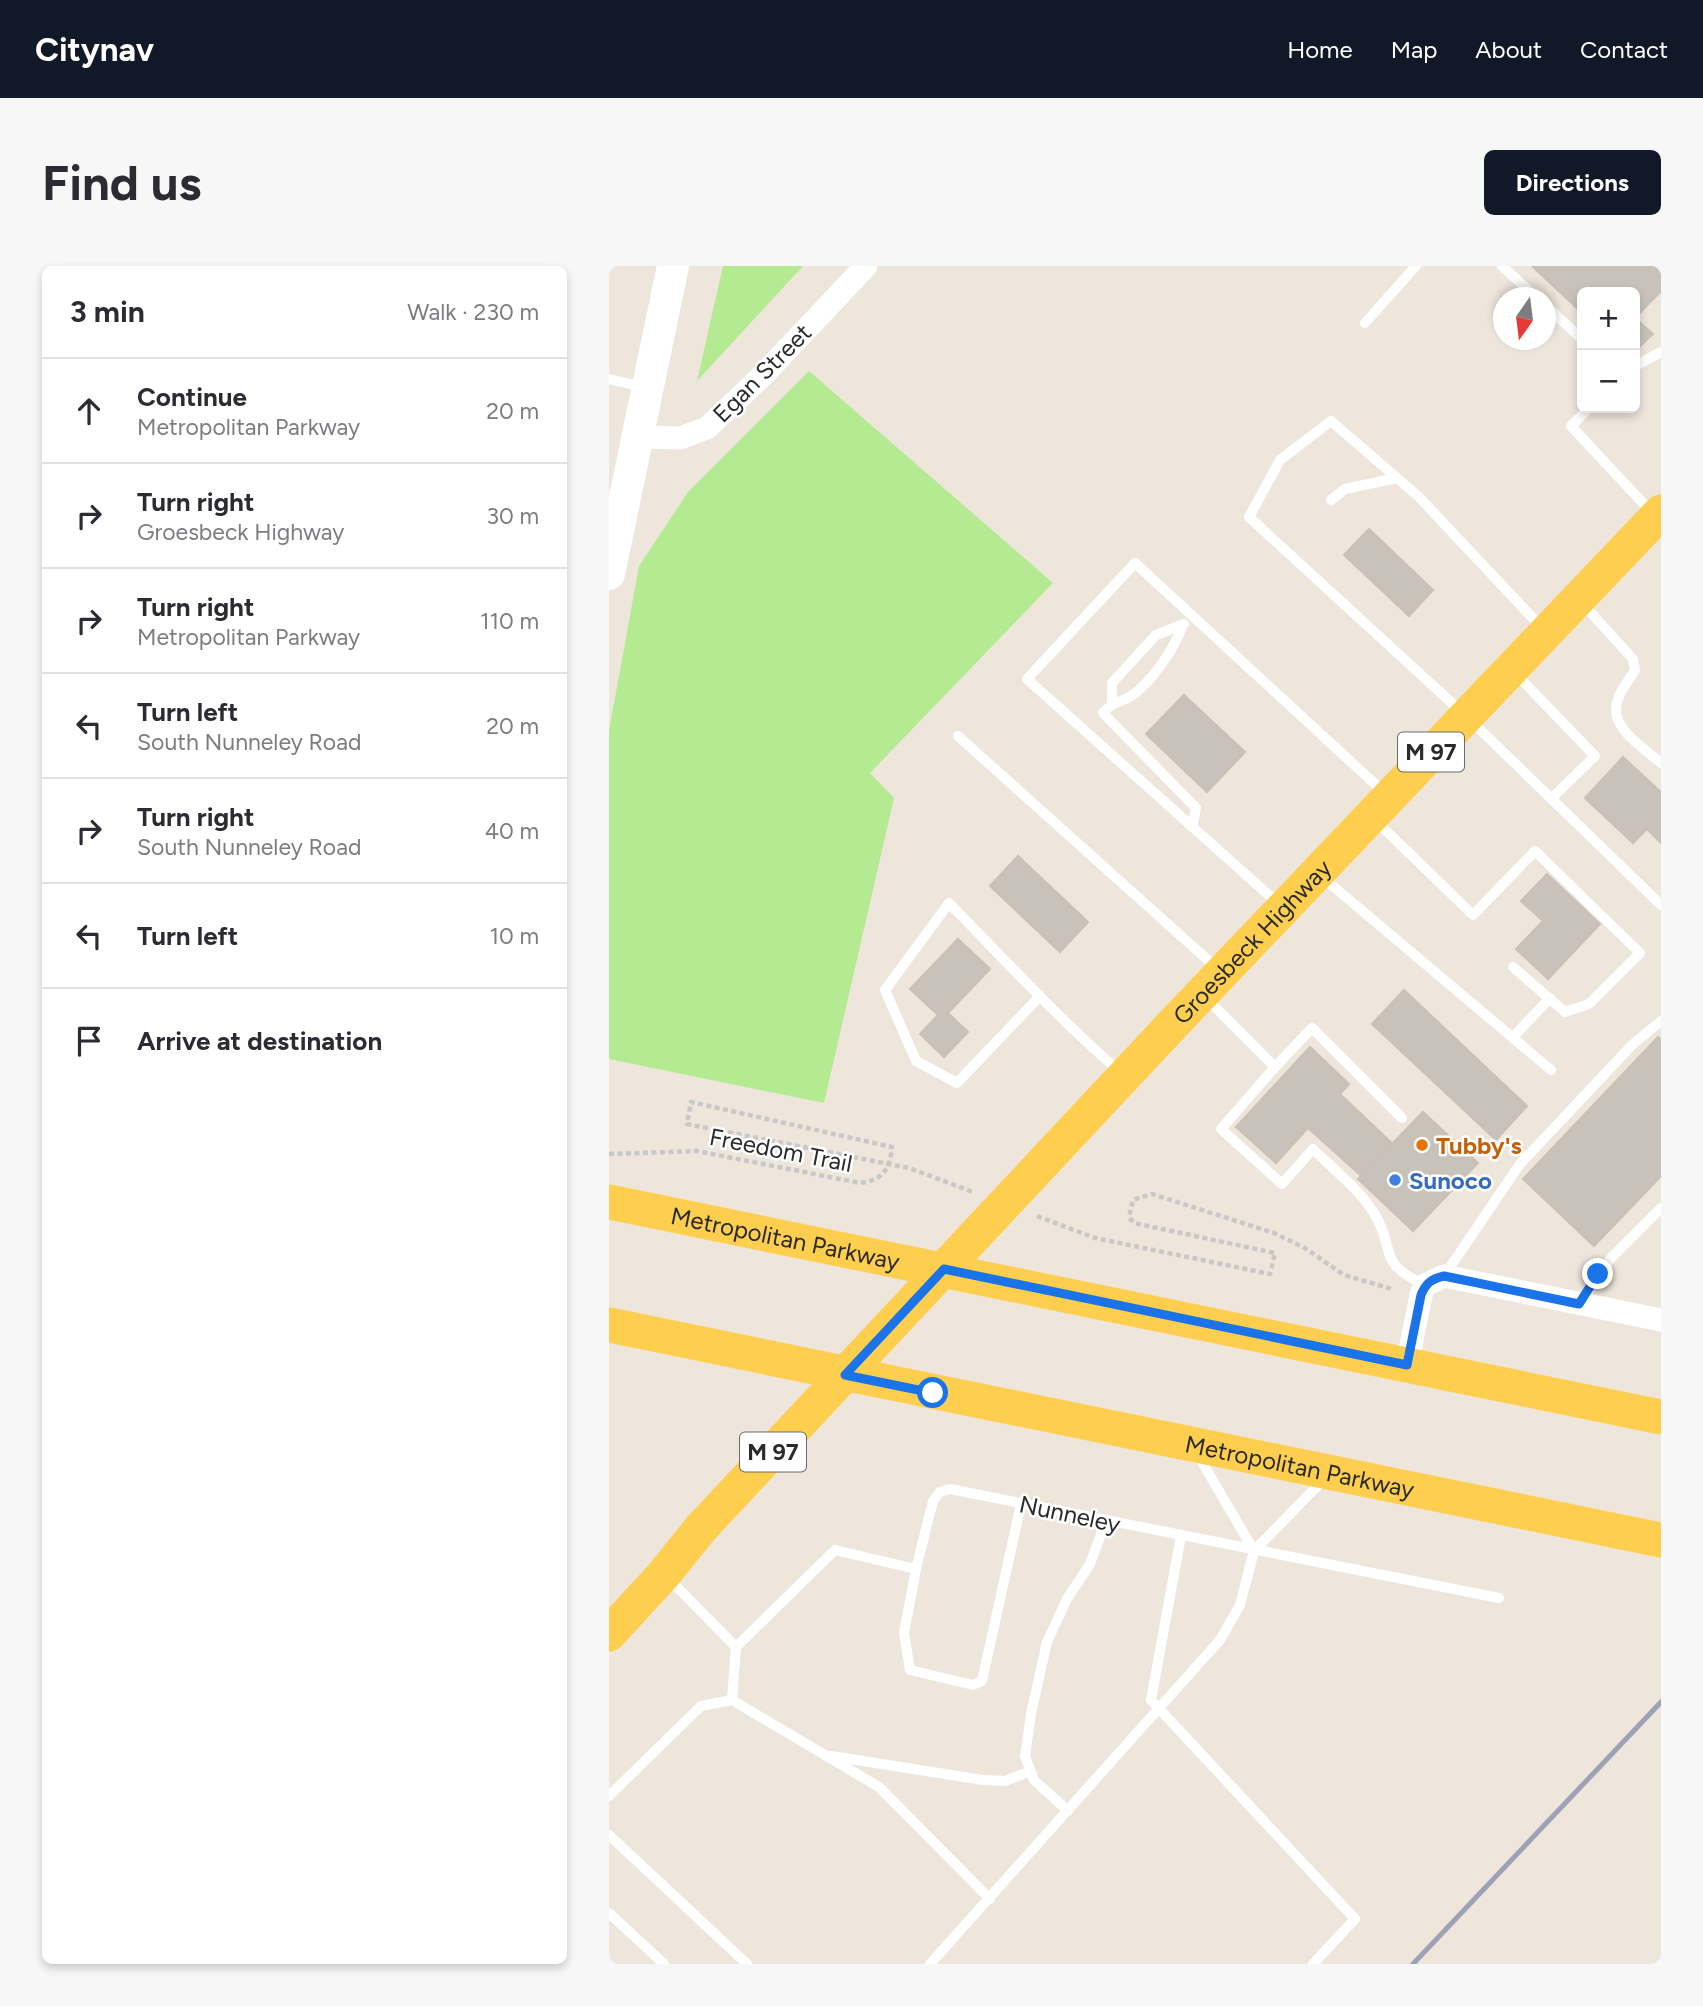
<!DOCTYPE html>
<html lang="en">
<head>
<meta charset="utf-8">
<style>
  :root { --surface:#fff; --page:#f7f7f7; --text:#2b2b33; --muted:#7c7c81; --line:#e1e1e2; --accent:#111827 }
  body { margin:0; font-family:Figtree,sans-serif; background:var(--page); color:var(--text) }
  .controls { position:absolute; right:21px; top:21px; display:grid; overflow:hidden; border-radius:10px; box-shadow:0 4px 10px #0003 }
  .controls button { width:63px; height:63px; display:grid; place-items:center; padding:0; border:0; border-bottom:2px solid var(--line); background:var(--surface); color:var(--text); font:35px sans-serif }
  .compass { position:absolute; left:884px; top:21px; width:63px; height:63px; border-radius:50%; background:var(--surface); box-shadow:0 4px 10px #0003; rotate:194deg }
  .stop { position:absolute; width:21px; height:21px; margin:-16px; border:5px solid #1a73e8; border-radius:50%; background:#fff }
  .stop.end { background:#1a73e8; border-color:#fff; box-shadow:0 2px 7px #0008 }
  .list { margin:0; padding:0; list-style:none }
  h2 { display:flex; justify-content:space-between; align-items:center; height:91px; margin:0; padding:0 28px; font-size:30px }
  h2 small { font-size:23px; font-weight:400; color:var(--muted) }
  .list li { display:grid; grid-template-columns:46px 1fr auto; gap:21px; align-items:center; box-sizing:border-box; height:105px; padding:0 28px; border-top:2px solid var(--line) }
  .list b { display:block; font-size:26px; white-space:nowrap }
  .list p { margin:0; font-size:23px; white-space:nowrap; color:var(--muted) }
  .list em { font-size:23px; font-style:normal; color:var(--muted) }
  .icon { flex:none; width:38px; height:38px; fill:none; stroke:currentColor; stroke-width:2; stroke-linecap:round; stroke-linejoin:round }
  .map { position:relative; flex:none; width:1052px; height:1698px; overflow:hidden; border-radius:10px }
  header { display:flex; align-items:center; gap:42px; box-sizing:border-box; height:98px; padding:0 35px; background:var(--accent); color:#fff }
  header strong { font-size:33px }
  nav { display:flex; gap:38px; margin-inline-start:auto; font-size:24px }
  .intro { display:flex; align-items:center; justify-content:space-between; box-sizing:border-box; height:168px; padding:0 42px }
  h1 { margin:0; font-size:49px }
  .button { padding:18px 32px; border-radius:10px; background:var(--accent); color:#fff; font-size:24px; font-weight:700 }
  main { display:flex; gap:42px; padding:0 42px }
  aside { flex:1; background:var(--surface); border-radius:10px; box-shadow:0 4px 10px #0003 }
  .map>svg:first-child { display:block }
  .green { fill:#b4ea92 }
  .building { fill:#c9c2ba; stroke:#c9c1b4; stroke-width:2 }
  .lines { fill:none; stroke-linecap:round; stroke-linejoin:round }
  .path { stroke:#c8c8c8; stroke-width:4.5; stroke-dasharray:5 3.5; stroke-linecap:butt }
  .lane { stroke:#fff; stroke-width:10 }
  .street { stroke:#fff; stroke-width:23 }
  .secondary { stroke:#fff; stroke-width:32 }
  .primary { stroke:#fece4f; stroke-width:35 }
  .rail { stroke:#9da2b7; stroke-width:5 }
  .route { stroke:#1a73e8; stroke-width:9 }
  .food-dot { fill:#e8710a; stroke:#fff; stroke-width:2.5 }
  .shop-dot { fill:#3f7fe0; stroke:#fff; stroke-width:2.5 }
  .labels { text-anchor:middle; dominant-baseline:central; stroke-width:5; stroke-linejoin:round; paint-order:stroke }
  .shield { fill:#fff; stroke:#6a6a6a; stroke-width:2 }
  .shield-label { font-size:23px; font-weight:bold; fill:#2a2a2a }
  .street-label { font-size:24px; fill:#2a2a2a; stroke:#fff }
  .food-label { font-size:24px; font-weight:bold; fill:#c56008; stroke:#fff; text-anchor:start }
  .shop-label { font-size:24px; font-weight:bold; fill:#366cbe; stroke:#fff; text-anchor:start }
</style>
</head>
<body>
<header>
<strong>Citynav</strong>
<nav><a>Home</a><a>Map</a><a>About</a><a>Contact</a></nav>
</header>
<div class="intro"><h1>Find us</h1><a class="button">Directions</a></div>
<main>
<aside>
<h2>3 min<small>Walk · 230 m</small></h2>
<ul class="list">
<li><svg class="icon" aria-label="ahead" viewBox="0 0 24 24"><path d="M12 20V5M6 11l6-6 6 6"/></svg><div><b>Continue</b><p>Metropolitan Parkway</p></div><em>20 m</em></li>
<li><svg class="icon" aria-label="right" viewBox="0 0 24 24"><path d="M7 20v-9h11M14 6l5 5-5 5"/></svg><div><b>Turn right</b><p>Groesbeck Highway</p></div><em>30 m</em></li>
<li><svg class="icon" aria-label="right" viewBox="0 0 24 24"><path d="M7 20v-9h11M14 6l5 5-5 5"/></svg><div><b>Turn right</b><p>Metropolitan Parkway</p></div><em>110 m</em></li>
<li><svg class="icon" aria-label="left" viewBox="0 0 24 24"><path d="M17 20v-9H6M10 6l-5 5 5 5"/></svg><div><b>Turn left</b><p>South Nunneley Road</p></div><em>20 m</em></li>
<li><svg class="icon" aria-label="right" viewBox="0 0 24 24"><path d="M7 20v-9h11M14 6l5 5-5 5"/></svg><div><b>Turn right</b><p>South Nunneley Road</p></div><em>40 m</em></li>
<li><svg class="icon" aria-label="left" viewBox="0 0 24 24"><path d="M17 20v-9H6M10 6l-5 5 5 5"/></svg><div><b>Turn left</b></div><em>10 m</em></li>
<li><svg class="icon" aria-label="arrive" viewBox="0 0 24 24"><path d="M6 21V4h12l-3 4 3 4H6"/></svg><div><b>Arrive at destination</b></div></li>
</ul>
</aside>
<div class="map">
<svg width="1052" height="1698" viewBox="0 0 1052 1698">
  <rect width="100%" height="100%" fill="#eee5db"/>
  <g class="green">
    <polygon points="114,0 194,0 88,115"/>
    <polygon points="200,105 444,317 261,507 285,532 215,837 0,793 0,465 30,300 79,226"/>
  </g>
  <g class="building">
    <polygon points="923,0 1045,0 1052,7 1052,25 1026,52 1044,68 1026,85 1026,26 973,26 973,47"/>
    <polygon points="760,263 824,324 800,350 735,289"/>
    <polygon points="575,429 636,486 598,526 537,468"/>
    <polygon points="1014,491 1052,526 1052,577 1038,563 1024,577 976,532"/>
    <polygon points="409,590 479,656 451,686 381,620"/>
    <polygon points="938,608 991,658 939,713 907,683 934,655 912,635"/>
    <polygon points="349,673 381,703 339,747 359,766 335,791 311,768 329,749 301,723"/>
    <polygon points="795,724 918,840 887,874 763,758"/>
    <polygon points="1049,771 1052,774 1052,910 985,980 914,913"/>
    <polygon points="701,781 740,818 731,828 788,882 758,915 699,862 667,897 627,861"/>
    <polygon points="814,846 869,897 804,965 749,913"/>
  </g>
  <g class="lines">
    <g class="path">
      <path d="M0,888L88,885L251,917C274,914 281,903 283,881L82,836L78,858L300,902L364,926"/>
      <polyline points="428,950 486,972 661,1008 666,987 525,957 520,951 524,934 543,928 665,967 696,982 735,1009 783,1023"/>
    </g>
    <g class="lane">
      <polyline points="893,0 928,32"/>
      <polyline points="936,39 973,73"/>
      <polyline points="756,57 807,0"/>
      <polyline points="1026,100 1052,86"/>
      <polyline points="0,113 35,121"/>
      <polyline points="980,142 962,160 1045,249"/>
      <polyline points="722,234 736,223 788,212"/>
      <path d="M973,337L1024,393L1026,404C1021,413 1012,423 1009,433C998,461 1034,481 1052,497"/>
      <path d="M573,361C565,383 542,417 522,430C511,437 503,436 494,447L587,542L583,561"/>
      <polyline points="935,364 810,231 722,155 671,194 640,251 857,450 1052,639"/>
      <polyline points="906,407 986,490 942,533"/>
      <polyline points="503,437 503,417 547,369 575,358"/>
      <polyline points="349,470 610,704"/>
      <polyline points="766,554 864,649 926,585 1031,687 980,738 956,746 904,701"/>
      <polyline points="712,610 942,804"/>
      <polyline points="672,640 418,413 526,297 778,529"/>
      <path d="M431,730L348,817L307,795L276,724L340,637C396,694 450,753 511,806"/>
      <path d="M597,732L666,801L612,863L673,918L704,883C724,903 750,923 765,947C788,984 766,996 816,1019"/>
      <polyline points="904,771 941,732"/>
      <polyline points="666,801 703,762 793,852"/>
      <polyline points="835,1010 911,898 1024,778 1052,755"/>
      <polyline points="970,1037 1003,991 1052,942"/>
      <polyline points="589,1189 645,1285 714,1214"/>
      <polyline points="572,1270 542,1434 746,1653 704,1698"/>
      <polyline points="307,1303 295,1367 301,1404 364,1419 373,1415 412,1238"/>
      <polyline points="57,1310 127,1381 123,1434 270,1521 381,1633"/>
      <polyline points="127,1381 226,1284 307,1303 324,1235 331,1226 341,1223 890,1332"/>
      <polyline points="222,1490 374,1514 396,1515 422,1505"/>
      <polyline points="0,1530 92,1440 123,1434"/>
      <polyline points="459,1545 425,1514 416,1490 422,1448 438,1376 458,1333 481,1298 497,1255"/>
      <polyline points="0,1569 138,1698"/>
      <polyline points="0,1647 55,1698"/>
      <polyline points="321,1698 611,1374 631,1339 645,1285"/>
    </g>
    <g class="street">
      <polyline points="29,171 71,172 98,162 153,110 257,0"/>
      <polyline points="798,1099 812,1029 816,1019 835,1010 1052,1054"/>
    </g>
    <polyline class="secondary" points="0,308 64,0"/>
    <g class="primary">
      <path id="s1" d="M0,936L1052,1151"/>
      <path id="s2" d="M0,1059L1052,1274"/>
      <path id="s3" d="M0,1368L55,1308L92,1262L565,757L1052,246"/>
    </g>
    <polyline class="rail" points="804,1698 1052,1436"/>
  </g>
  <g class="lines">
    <path class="route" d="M324,1127L236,1109L335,1003L798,1099L812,1029C817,1017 822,1013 835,1010L970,1038L989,1008"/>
  </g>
  <circle class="food-dot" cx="813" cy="879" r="7"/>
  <circle class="shop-dot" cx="786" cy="914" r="7"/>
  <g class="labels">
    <g class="shield">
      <rect x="789" y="466.5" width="66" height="39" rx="5"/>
      <rect x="131" y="1166.5" width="66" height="39" rx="5"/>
    </g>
    <g class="shield-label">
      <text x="822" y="486">M 97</text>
      <text x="164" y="1186">M 97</text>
    </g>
    <g class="street-label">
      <text transform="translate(153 107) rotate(-45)">Egan Street</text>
      <text stroke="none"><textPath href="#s3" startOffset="945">Groesbeck Highway</textPath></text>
      <text transform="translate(172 884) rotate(11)">Freedom Trail</text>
      <text stroke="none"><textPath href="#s1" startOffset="180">Metropolitan Parkway</textPath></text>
      <text stroke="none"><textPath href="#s2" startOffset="705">Metropolitan Parkway</textPath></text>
      <text transform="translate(461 1248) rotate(12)">Nunneley</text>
    </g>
    <g class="food-label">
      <text x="827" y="879">Tubby's</text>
    </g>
    <g class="shop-label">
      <text x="800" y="914">Sunoco</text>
    </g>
  </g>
</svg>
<div class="controls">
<button>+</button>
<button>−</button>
</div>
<svg class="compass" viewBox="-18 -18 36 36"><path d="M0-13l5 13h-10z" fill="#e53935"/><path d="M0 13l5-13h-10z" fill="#7c7c81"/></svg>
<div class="stop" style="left:324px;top:1127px"></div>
<div class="stop end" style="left:989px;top:1008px"></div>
</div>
</main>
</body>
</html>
